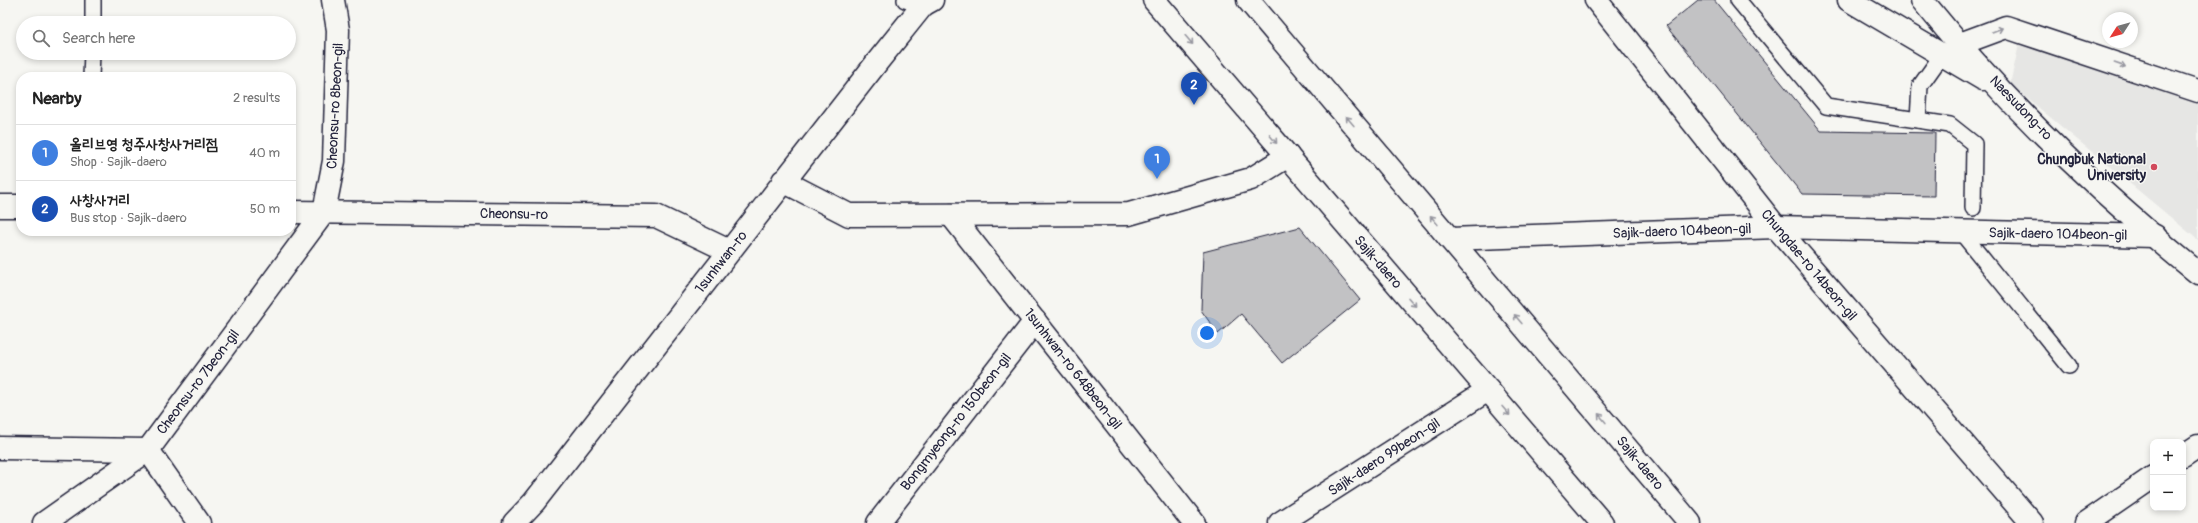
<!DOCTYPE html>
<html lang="en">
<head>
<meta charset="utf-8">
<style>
  :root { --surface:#fff; --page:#f2f2f2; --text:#222; --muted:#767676; --line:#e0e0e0; --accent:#db2777 }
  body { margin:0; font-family:Pangolin,"Poor Story",sans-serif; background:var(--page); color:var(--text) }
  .controls { position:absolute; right:12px; bottom:12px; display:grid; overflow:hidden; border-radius:8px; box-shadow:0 2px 6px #0003 }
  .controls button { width:36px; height:36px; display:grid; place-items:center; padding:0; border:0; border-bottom:1px solid var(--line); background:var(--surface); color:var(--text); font:20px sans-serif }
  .compass { position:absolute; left:2102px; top:12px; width:36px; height:36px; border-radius:50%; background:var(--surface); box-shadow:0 2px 6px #0003; rotate:234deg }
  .you { position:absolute; left:1207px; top:333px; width:14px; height:14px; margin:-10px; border:3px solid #fff; border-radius:50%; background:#1a73e8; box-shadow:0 0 0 6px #1a73e833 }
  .badge { display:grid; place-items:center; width:26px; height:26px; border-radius:50%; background:var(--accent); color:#fff; font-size:13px; font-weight:700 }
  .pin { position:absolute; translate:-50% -33px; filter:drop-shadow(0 1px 2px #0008) }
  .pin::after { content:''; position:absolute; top:21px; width:14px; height:12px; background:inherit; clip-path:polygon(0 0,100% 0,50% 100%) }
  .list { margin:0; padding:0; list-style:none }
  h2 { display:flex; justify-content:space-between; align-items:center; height:52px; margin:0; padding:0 16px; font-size:17px }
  h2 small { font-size:13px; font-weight:400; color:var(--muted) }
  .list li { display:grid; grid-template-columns:26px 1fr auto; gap:12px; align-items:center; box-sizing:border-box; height:56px; padding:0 16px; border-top:1px solid var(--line) }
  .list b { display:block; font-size:15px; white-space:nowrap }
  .list p { margin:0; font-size:13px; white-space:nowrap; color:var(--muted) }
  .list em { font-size:13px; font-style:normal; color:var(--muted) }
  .icon { flex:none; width:22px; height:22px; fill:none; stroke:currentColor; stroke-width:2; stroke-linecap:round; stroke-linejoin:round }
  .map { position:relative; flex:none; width:2198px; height:523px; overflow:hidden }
  .search { position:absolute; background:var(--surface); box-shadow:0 2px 6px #0003; left:16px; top:16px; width:280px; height:44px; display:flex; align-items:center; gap:10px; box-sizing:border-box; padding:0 14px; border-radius:22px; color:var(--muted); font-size:15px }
  .panel { position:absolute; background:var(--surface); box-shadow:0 2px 6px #0003; left:16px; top:72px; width:280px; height:164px; border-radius:16px }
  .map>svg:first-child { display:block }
  .built { fill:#e6e6e4 }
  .building { fill:#c2c2c4; stroke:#22223b }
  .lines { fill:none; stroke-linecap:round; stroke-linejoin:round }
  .service-casing { stroke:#22223b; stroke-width:18 }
  .minor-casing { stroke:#22223b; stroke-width:25 }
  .tertiary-casing { stroke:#22223b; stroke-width:25 }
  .secondary-casing { stroke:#22223b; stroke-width:25 }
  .service { stroke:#f6f6f2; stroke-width:15 }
  .minor { stroke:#f6f6f2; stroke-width:22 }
  .tertiary { stroke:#f6f6f2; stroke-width:22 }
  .secondary { stroke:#f6f6f2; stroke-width:22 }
  .oneway { stroke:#9797a0 }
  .poi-dot { fill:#d1495b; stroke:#f6f6f2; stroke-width:1.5 }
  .labels { text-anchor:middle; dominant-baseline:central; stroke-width:3; stroke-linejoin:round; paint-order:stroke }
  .street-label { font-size:14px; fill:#22223b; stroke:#f6f6f2 }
  .poi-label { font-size:14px; font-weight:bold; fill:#22223b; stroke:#f6f6f2; text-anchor:end }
</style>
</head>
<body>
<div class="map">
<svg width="2198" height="523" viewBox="0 0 2198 523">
  <rect width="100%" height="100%" fill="#f6f6f2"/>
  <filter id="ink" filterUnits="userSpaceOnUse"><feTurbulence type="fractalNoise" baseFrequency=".025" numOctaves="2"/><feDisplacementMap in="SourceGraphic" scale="8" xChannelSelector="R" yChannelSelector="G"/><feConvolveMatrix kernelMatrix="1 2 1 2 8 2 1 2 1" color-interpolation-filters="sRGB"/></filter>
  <g filter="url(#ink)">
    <polygon class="built" points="2020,40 2198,94 2198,240 2010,84"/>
    <g class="building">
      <polygon points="1698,0 1714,0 1821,131 1935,133 1934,196 1802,194 1666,26"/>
      <polygon points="1300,227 1360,300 1282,363 1241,314 1218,334 1201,310 1203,252"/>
    </g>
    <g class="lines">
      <g class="service-casing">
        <g id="service">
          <polyline points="905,0 923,5"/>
          <polyline points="1738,0 1826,106 1950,125 1974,144 1973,208"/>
          <polyline points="93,23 93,0"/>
          <polyline points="91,77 92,53"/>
          <polyline points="1918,120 1920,86 1942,55"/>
          <polyline points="1961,232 2069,366"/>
        </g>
      </g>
      <g class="minor-casing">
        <g id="minor">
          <polyline points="1596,0 1776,227 2032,523"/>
          <polyline points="1849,0 1983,79"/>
          <path d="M1922,0C2002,99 2099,193 2198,273"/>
          <polyline points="1960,44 2006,27 2198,91"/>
          <polyline points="783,181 849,215 1129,214 1251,179 1288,156"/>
          <polyline points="0,206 21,206"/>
          <polyline points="291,212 656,216 729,251"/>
          <polyline points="951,215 1194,523"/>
          <polyline points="1450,239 1776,227 2155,236"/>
          <polyline points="0,448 148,450 199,523"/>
          <polyline points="2183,456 2198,446"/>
          <polyline points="44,523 148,450 324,212 334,161 338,30 333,0"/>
          <polyline points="878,523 1035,321"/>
          <polyline points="1280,523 1488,390"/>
          <polyline points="2086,523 2153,477"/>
        </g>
      </g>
      <g class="tertiary-casing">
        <polyline id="tertiary" points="514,523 534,502 878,61 927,0"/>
      </g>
      <g class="secondary-casing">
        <g id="secondary">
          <polyline points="1154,0 1602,523"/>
          <polyline points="1248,0 1690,523"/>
          <polyline points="923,5 932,0"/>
        </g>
      </g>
      <use href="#service" class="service"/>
      <use href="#minor" class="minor"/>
      <use href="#tertiary" class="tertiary"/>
      <use href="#secondary" class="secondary"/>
    </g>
    <defs><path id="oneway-shaft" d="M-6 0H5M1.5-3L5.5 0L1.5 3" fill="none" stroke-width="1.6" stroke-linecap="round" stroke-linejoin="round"/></defs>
    <g class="oneway">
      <use href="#oneway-shaft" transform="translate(1997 30) rotate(-21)"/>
      <use href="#oneway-shaft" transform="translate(1189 40) rotate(50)"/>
      <use href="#oneway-shaft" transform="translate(2120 65) rotate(19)"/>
      <use href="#oneway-shaft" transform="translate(1350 121) rotate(-130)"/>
      <use href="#oneway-shaft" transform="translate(1273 139) rotate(50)"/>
      <use href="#oneway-shaft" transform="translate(1434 220) rotate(-130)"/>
      <use href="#oneway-shaft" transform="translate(1412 302) rotate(49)"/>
      <use href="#oneway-shaft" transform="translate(1518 319) rotate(-130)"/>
      <use href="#oneway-shaft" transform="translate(1506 411) rotate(49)"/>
      <use href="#oneway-shaft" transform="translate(1602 418) rotate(-130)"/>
    </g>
  </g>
  <circle class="poi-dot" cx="2154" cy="167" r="4"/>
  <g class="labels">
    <g class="street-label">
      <text transform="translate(335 106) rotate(-87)">Cheonsu-ro 8beon-gil</text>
      <text transform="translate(2021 108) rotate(46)">Naesudong-ro</text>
      <text transform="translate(514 214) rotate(1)">Cheonsu-ro</text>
      <text transform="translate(1682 231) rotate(-2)">Sajik-daero 104beon-gil</text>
      <text transform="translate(2058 234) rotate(1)">Sajik-daero 104beon-gil</text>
      <text transform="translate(721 262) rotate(-52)">1sunhwan-ro</text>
      <text transform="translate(1378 262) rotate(49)">Sajik-daero</text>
      <text transform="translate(1809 265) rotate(50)">Chungdae-ro 14beon-gil</text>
      <text transform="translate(1073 369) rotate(52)">1sunhwan-ro 648beon-gil</text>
      <text transform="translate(198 382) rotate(-53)">Cheonsu-ro 7beon-gil</text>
      <text transform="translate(956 422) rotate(-52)">Bongmyeong-ro 150beon-gil</text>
      <text transform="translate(1384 457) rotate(-33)">Sajik-daero 99beon-gil</text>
      <text transform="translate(1640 463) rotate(50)">Sajik-daero</text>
    </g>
    <g class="poi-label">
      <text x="2146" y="159">Chungbuk National<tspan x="2146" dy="16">University</tspan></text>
    </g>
  </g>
</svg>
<div class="controls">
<button>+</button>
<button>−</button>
</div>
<svg class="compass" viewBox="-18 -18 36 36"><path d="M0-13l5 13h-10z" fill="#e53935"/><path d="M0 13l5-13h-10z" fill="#767676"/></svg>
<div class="you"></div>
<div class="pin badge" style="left:1157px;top:179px;background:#3f7fe0">1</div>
<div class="pin badge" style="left:1194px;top:105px;background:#1a4fb4">2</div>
<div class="search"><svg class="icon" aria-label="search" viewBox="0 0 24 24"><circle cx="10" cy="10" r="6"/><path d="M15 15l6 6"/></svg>Search here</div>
<section class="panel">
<h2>Nearby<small>2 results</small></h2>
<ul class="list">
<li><span class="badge" style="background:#3f7fe0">1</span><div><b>올리브영 청주사창사거리점</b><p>Shop · Sajik-daero</p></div><em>40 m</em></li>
<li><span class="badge" style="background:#1a4fb4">2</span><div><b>사창사거리</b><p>Bus stop · Sajik-daero</p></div><em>50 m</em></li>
</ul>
</section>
</div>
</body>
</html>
